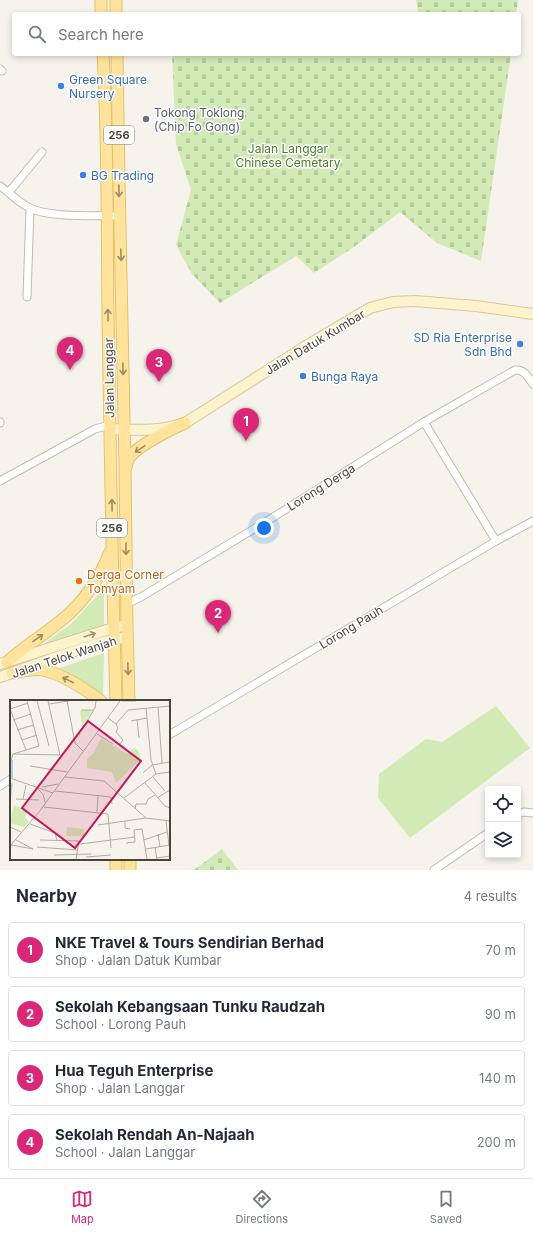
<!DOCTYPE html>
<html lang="en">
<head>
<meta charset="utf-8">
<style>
  :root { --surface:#fff; --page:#f2f2f3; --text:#1f2937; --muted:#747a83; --line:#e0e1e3; --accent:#db2777 }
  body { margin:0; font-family:Inter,sans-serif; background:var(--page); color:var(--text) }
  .controls { position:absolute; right:12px; bottom:12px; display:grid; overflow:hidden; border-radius:4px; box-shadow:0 2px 6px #0003 }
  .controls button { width:36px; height:36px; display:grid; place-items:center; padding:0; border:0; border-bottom:1px solid var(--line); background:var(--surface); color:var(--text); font:20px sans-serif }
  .you { position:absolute; left:264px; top:528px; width:14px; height:14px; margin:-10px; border:3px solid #fff; border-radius:50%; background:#1a73e8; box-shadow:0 0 0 6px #1a73e833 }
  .badge { display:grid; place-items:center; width:26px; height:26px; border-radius:50%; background:var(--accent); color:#fff; font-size:13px; font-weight:700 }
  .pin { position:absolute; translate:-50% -33px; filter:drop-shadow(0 1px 2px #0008) }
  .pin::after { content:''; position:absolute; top:21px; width:14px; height:12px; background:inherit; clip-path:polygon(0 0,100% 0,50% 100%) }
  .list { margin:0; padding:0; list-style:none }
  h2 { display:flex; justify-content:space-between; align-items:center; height:52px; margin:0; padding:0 16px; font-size:17px }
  h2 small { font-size:13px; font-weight:400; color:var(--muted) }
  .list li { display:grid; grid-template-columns:26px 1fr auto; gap:12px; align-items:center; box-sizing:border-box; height:56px; margin:0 8px 8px; padding:0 8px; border:1px solid var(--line); border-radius:4px }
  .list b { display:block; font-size:15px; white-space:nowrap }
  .list p { margin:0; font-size:13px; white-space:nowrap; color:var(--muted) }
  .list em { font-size:13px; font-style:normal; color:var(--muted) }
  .icon { flex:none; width:22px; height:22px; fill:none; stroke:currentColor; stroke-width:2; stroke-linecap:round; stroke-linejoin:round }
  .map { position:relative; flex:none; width:533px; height:870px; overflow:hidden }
  .search { position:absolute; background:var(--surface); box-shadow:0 2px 6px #0003; left:12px; right:12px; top:12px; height:44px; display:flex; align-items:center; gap:10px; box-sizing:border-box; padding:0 14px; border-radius:4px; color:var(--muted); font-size:15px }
  .sheet { height:308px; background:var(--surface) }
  nav { display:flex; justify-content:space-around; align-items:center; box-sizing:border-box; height:56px; border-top:1px solid var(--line); background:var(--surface); font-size:11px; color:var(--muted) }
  nav a { display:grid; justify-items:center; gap:2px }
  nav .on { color:var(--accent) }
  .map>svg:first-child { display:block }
  .grass { fill:#d2eab5 }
  .cemetery { fill:url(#cemetery-stones) }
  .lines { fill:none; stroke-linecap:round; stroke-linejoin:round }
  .street-casing { stroke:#c2bbae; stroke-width:9 }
  .secondary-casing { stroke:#d6c79b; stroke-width:12 }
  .primary-casing { stroke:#e6c16a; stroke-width:13 }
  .street { stroke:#fff; stroke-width:7 }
  .secondary { stroke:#fff3cd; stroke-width:10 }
  .primary { stroke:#ffe39c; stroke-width:11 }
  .oneway { stroke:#9c8c66 }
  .oneway2 { stroke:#9c937c }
  .shop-dot { fill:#3f7fe0; stroke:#fff; stroke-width:1.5 }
  .worship-dot { fill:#6b7280; stroke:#fff; stroke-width:1.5 }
  .food-dot { fill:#e8710a; stroke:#fff; stroke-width:1.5 }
  .labels { text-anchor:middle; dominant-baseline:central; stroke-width:3; stroke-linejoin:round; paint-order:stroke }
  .shield { fill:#fff; stroke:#817c74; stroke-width:1 }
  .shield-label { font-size:11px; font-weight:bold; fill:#4b4439 }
  .shop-label { font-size:12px; fill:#366cbe; stroke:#fff; text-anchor:start }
  .worship-label { font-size:12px; fill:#5b616d; stroke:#fff; text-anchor:start }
  .park-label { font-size:12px; fill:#4a7f2a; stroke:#fff }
  .street-label { font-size:12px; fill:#4b4439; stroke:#fff }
  .food-label { font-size:12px; fill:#c56008; stroke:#fff; text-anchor:start }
  .inset-river { fill:none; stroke:#a9d4f2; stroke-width:2 }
  .inset-road { fill:none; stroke:#b2ada4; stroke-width:1 }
  .view { fill:#c2185b; fill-opacity:0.15; stroke:#c2185b; stroke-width:2 }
  .inset-edge { fill:none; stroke:#4b4439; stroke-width:2 }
</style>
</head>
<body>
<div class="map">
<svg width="533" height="870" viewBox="0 0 533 870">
  <defs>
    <pattern id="cemetery-stones" width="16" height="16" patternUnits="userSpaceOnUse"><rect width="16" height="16" fill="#d2eab5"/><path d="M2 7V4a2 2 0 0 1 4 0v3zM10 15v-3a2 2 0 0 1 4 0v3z" fill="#b6ca9c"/></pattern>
  </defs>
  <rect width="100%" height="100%" fill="#f6f3ec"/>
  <g class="grass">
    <polygon points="104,588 104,625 35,650 71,624"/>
    <polygon points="104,653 103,695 78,680 54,670"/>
    <polygon points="496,706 530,748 410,838 378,798 379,774 426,739 442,742"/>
  </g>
  <g class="cemetery">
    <polygon points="416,0 518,0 516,14 417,14 418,12"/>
    <polygon points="172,54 511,54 481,261 437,243 400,212 354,247 314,273 296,256 220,303 192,274 176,245 191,190 176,144"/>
    <polygon points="222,849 238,870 194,870"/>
  </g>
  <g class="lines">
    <g class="street-casing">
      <g id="street">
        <polyline points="0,69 2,71"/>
        <path d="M0,186C10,193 19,203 30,208C50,218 96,215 120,216"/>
        <polyline points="9,192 42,152"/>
        <polyline points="27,297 30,208"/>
        <polyline points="0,422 0,423"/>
        <polyline points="424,422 496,541"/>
        <polyline points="0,481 95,429 110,425"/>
        <path d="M126,604L141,597L272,518L424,422L515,370C524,369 528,377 533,384"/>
        <polyline points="169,735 496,541 533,521"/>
        <polyline points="0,786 11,779"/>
        <polyline points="518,814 524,812 533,813"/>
        <polyline points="434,870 488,833"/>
      </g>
    </g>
    <g class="secondary-casing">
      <g id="secondary">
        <path d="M110,429C138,430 158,432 185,423L306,346L370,308L393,302L415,301L476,306L533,314"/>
        <polyline points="0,664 113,628 127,625"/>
        <path d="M0,677C42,663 84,645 127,637"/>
      </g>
    </g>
    <g class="primary-casing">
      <g id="primary">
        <polyline points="101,0 101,14"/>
        <polyline points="116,0 116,14"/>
        <path d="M103,54C108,141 107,227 108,314C110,443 112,572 116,701"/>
        <polyline points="117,54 119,179 125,468 127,625 129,701"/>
        <path d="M126,467C127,464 128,460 129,458C137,446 171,429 185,423"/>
        <path d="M7,662C25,646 45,634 63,619C84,602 100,577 110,552"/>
        <path d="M12,673C21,672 33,668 43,670C63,674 85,689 101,701"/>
        <polyline points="116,859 116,870"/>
        <polyline points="130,870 130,859"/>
      </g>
    </g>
    <use href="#street" class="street"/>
    <use href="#secondary" class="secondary"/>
    <use href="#primary" class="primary"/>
  </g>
  <defs><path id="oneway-shaft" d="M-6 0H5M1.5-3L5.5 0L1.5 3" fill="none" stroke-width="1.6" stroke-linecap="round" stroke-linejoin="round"/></defs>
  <g class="oneway">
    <use href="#oneway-shaft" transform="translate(119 191) rotate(89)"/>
    <use href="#oneway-shaft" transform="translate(121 255) rotate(88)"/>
    <use href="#oneway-shaft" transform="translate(108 315) rotate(-91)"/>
    <use href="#oneway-shaft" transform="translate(123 369) rotate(89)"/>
    <use href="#oneway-shaft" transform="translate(140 449) rotate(146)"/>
    <use href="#oneway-shaft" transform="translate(112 505) rotate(-91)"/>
    <use href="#oneway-shaft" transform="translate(126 549) rotate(90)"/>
    <use href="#oneway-shaft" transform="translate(38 638) rotate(-35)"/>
    <use href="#oneway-shaft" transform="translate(128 669) rotate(88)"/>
    <use href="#oneway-shaft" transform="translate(68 680) rotate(-154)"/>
  </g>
  <use class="oneway2" href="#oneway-shaft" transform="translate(90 635) rotate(-17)"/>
  <g class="shop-dot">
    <circle cx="61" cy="86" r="4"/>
    <circle cx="83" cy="175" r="4"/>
    <circle cx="520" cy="344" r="4"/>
    <circle cx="303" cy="376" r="4"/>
  </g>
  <circle class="worship-dot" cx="146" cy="119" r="4"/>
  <circle class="food-dot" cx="79" cy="581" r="4"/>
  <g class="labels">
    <g class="shield">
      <rect x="104" y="126" width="30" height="18" rx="3"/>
      <rect x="97" y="519" width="30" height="18" rx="3"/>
    </g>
    <g class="shield-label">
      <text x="119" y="135">256</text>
      <text x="112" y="528">256</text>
    </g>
    <g class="shop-label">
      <text x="69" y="79">Green Square<tspan x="69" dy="14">Nursery</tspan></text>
      <text x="91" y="175">BG Trading</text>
      <text x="512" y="337" text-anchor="end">SD Ria Enterprise<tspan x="512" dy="14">Sdn Bhd</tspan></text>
      <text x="311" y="376">Bunga Raya</text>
    </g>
    <g class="worship-label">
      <text x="154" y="112">Tokong Toklong<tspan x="154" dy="14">(Chip Fo Gong)</tspan></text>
    </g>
    <g class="park-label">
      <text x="288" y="148">Jalan Langgar<tspan x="288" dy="14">Chinese Cemetary</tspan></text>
    </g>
    <g class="street-label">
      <text transform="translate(315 342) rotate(-31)">Jalan Datuk Kumbar</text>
      <text transform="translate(109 378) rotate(-91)">Jalan Langgar</text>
      <text transform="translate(321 487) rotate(-32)">Lorong Derga</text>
      <text transform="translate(351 627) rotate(-31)">Lorong Pauh</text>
      <text transform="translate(64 657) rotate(-18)">Jalan Telok Wanjah</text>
    </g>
    <g class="food-label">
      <text x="87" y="574">Derga Corner<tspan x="87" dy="14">Tomyam</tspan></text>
    </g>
  </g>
  <g transform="translate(10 700)">
    <rect width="160" height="160" fill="#f6f3ec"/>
    <path d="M57,127L74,129V136H56Z" fill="#d2eab5"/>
    <path d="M91,38L117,54L124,48L128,50L131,59L106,83L102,72L77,68V59L83,54ZM4,105L17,111L15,118L19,121L14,127L0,123Z" fill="#d2eab5"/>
    <path d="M78,10L82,12L72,26L70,11Z" fill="#d2eab5"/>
    <path class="inset-river" d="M2,60V78M0,97L2,83"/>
    <path class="inset-road" d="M27,1L39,46M57,1L65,43L73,51M112,1H126M39,4L59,1M148,7L152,63M136,8L141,60L146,74M0,9L16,50M0,9L18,3M71,10H84M98,18L106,24L118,10L160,6M127,19L129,38M3,20L21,14M121,21L137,18M106,24L108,28L106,32L113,40L110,44M73,28L85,8L86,1M7,30L24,25M87,34L103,44M12,40L27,35M3,54L50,55L38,1M0,64L3,54L29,46L17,1M20,66L57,72M133,73L142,65L160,62M55,77L94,81L136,118L160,121M143,77L155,91M0,78L43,93M135,83L155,106L160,108M32,87L48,84M28,89L33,94L35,102M45,91L101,97L102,104M114,98L146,74L160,72M147,98L160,90M6,99L29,100M13,99L16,85M34,107L98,114L101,148M125,109L126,104H136L138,99L145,95M87,112L88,96M115,121V128L120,129M156,121L159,145M20,124L45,133L47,140M88,125L136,118M0,127L11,132M148,134L150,147M30,140L69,141L66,159M134,140L157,132M116,143L125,142L124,130L132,129L137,159M70,144L125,137M1,145L23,149L6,140M0,146L29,112L110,1M27,147L67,150M145,147L147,159M136,149L160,145M44,155L81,154M76,157L101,155M147,158L160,156"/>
    <path class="view" d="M78,21L131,61L65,148L12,108Z"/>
    <rect width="160" height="160" class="inset-edge"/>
  </g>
</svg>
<div class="controls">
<button><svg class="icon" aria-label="locate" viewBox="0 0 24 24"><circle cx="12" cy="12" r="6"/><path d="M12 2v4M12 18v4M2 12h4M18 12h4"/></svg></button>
<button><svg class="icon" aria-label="layers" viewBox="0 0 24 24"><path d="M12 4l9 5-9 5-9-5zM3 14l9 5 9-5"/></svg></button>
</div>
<div class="you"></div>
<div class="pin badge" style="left:246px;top:441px">1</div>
<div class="pin badge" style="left:218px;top:633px">2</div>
<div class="pin badge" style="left:159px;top:382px">3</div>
<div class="pin badge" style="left:70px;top:370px">4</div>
<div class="search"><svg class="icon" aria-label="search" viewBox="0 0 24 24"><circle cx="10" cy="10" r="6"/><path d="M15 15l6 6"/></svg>Search here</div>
</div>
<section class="sheet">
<h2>Nearby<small>4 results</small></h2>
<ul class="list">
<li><span class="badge">1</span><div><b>NKE Travel &amp; Tours Sendirian Berhad</b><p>Shop · Jalan Datuk Kumbar</p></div><em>70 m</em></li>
<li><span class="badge">2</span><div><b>Sekolah Kebangsaan Tunku Raudzah</b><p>School · Lorong Pauh</p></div><em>90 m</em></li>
<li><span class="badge">3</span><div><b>Hua Teguh Enterprise</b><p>Shop · Jalan Langgar</p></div><em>140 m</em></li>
<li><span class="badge">4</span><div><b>Sekolah Rendah An-Najaah</b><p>School · Jalan Langgar</p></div><em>200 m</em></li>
</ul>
</section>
<nav>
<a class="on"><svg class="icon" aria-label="map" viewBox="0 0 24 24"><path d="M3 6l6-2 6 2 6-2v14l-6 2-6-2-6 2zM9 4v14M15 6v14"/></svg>Map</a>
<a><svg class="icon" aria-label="directions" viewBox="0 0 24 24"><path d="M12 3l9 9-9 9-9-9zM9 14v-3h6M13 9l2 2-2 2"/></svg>Directions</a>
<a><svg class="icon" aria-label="saved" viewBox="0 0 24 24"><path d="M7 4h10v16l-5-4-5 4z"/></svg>Saved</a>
</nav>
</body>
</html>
